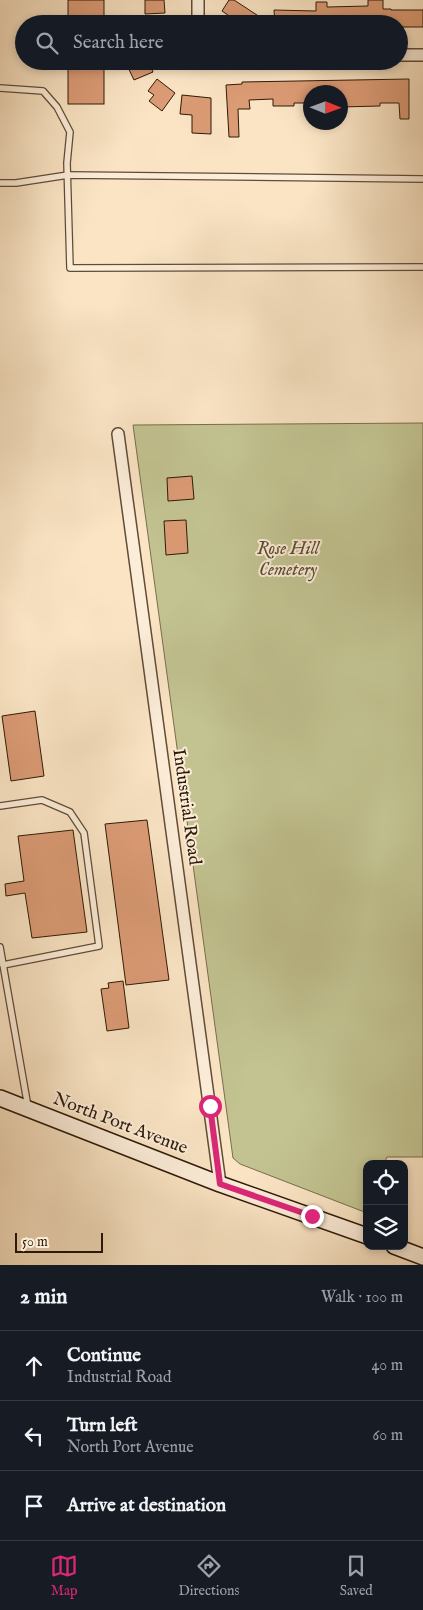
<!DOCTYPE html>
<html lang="en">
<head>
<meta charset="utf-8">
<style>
  :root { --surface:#171b24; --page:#242831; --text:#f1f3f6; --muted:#9ea1a6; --line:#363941; --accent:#db2777 }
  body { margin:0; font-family:"IM FELL English",serif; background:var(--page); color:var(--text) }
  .controls { position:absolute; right:15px; bottom:15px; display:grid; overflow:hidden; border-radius:10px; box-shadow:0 2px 8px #0003 }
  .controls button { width:45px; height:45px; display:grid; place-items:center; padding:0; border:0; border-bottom:1px solid var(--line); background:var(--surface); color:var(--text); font:25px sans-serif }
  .compass { position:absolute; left:303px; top:85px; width:45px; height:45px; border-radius:50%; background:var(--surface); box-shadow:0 2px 8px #0003; rotate:91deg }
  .scale { position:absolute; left:15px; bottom:12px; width:88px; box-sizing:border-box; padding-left:5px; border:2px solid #2e1a08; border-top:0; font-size:14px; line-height:18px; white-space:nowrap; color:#2e1a08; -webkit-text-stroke:4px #fcedd9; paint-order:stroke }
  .stop { position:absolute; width:15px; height:15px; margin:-11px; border:4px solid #db2777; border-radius:50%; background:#fff }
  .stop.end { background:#db2777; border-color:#fff; box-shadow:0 1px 5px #0008 }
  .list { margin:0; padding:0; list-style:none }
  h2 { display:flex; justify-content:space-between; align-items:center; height:65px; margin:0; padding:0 20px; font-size:21px }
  h2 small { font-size:16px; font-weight:400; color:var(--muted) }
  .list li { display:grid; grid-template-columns:32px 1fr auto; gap:15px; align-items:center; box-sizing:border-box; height:70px; padding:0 20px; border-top:1px solid var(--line) }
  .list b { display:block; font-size:19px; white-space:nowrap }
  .list p { margin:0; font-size:16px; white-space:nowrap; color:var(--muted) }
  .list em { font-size:16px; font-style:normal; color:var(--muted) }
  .icon { flex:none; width:28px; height:28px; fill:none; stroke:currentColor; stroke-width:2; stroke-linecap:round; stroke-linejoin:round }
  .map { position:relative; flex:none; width:423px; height:1265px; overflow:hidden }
  .search { position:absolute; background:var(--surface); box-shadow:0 2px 8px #0003; left:15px; right:15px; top:15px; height:55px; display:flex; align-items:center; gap:12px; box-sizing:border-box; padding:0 18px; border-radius:28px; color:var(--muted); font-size:19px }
  .sheet { height:275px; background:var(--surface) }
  nav { display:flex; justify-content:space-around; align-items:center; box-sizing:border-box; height:70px; border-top:1px solid var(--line); background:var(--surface); font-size:14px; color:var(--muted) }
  nav a { display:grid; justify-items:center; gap:2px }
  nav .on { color:var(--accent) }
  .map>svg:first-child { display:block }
  .green { fill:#c2c391; stroke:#786e4c }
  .building { fill:#db9b75; stroke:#2e1a08 }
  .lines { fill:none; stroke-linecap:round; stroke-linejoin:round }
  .lane-casing { stroke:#614c37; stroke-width:8 }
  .street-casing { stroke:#614c37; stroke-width:14 }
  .secondary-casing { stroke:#2e1a08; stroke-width:18 }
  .lane { stroke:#fcedd9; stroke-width:5.5 }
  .street { stroke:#fcedd9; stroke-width:11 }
  .secondary { stroke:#fcedd9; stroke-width:15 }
  .route { stroke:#db2777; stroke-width:6 }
  .labels { text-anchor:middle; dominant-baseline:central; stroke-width:4; stroke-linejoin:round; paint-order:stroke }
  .park-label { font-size:18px; font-style:italic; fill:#5a4d31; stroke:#fcedd9 }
  .street-label { font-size:18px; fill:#2e1a08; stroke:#fcedd9 }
</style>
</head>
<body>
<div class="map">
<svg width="423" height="1265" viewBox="0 0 423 1265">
  <rect width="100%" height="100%" fill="#fae4c4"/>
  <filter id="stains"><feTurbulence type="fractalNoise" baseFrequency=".004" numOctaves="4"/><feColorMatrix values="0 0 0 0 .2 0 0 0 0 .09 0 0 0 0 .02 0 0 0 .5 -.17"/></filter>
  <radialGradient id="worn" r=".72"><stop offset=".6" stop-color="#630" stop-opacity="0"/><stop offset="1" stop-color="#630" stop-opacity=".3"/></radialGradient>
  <polygon class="green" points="423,423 423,1157 387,1157 384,1164 367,1164 367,1213 240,1164 233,1158 133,425"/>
  <g class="building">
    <rect x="68" y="0" width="36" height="24"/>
    <polygon points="145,0 164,0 165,13 145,14"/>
    <polygon points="229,0 234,0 260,17 256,24 241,24 222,11"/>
    <polygon points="368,0 383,0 383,9 391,9 391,10 423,10 423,27 400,27 400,24 275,24 274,10 316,11 316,2 327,2 327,7 368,6"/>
    <rect x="68" y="61" width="36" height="43"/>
    <polygon points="125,61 148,61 153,72 134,80"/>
    <polygon points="157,79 175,93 162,111 149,101 154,95 148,91"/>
    <polygon points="409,79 409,119 400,119 399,103 380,103 380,106 340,107 340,92 310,92 310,103 294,103 294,106 273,106 273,99 249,100 250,109 238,109 239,137 229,137 226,85 242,84 242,82"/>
    <polygon points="182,95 211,98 211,134 192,133 192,115 180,114"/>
    <polygon points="192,476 194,499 168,501 167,478"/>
    <polygon points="186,520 188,553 166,555 164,521"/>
    <polygon points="35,711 44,776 11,781 2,716"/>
    <polygon points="147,820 169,980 126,985 105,824"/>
    <polygon points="73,830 87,932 32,938 25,893 6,896 5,884 24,881 18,836"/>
    <polygon points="123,981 129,1028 107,1031 101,989 109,988 108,983"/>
  </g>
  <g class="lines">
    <g class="lane-casing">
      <g id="lane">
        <polyline points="0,88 43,91 57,107 70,132 67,163 70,268 423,267"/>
        <polyline points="0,183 16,183 68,175 423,179"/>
        <polyline points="0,806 42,800 70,812 84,833 99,946 3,965"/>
        <polyline points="0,947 28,1107"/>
      </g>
    </g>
    <g class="street-casing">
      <g id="street">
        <polyline points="198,0 198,24"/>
        <polyline points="399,55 423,55"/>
        <polyline points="118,434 220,1184"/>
      </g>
    </g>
    <g class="secondary-casing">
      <g id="secondary">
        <polyline points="0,1098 220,1184 367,1236"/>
        <polyline points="394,1246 423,1257"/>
      </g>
    </g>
    <use href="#lane" class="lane"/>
    <use href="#street" class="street"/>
    <use href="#secondary" class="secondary"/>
  </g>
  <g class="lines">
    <polyline class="route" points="210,1106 220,1184 312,1216"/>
  </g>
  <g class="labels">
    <g class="park-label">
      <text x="288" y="549">Rose Hill<tspan x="288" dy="21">Cemetery</tspan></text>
    </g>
    <g class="street-label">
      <text transform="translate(186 807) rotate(82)">Industrial Road</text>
      <text transform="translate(120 1124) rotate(21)">North Port Avenue</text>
    </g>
  </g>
  <rect width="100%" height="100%" filter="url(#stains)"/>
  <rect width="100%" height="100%" fill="url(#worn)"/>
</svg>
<div class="controls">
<button><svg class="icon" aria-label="locate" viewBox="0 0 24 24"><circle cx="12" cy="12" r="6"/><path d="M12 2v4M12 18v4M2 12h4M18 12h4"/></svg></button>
<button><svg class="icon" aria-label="layers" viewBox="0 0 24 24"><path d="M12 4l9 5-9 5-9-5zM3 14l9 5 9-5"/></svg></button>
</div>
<svg class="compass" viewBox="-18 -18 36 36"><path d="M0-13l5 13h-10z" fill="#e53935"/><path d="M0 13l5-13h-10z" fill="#9ea1a6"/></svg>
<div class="scale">50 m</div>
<div class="stop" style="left:210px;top:1106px"></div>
<div class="stop end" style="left:312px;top:1216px"></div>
<div class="search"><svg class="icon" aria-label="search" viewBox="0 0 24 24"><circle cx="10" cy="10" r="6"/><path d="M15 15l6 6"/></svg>Search here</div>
</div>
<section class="sheet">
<h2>2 min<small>Walk · 100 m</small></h2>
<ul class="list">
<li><svg class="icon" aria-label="ahead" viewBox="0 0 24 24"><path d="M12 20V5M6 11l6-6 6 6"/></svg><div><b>Continue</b><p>Industrial Road</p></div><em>40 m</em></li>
<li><svg class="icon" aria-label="left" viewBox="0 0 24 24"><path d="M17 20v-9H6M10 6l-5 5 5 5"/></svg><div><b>Turn left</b><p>North Port Avenue</p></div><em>60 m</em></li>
<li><svg class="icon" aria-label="arrive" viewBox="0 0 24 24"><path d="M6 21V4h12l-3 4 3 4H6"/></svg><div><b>Arrive at destination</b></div></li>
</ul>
</section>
<nav>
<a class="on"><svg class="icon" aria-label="map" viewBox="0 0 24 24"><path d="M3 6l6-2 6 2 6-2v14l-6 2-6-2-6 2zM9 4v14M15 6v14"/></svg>Map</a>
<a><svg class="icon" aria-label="directions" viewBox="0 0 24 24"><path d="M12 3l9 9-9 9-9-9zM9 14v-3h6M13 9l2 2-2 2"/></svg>Directions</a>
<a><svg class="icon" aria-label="saved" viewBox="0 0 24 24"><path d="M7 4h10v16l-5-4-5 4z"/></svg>Saved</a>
</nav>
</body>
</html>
